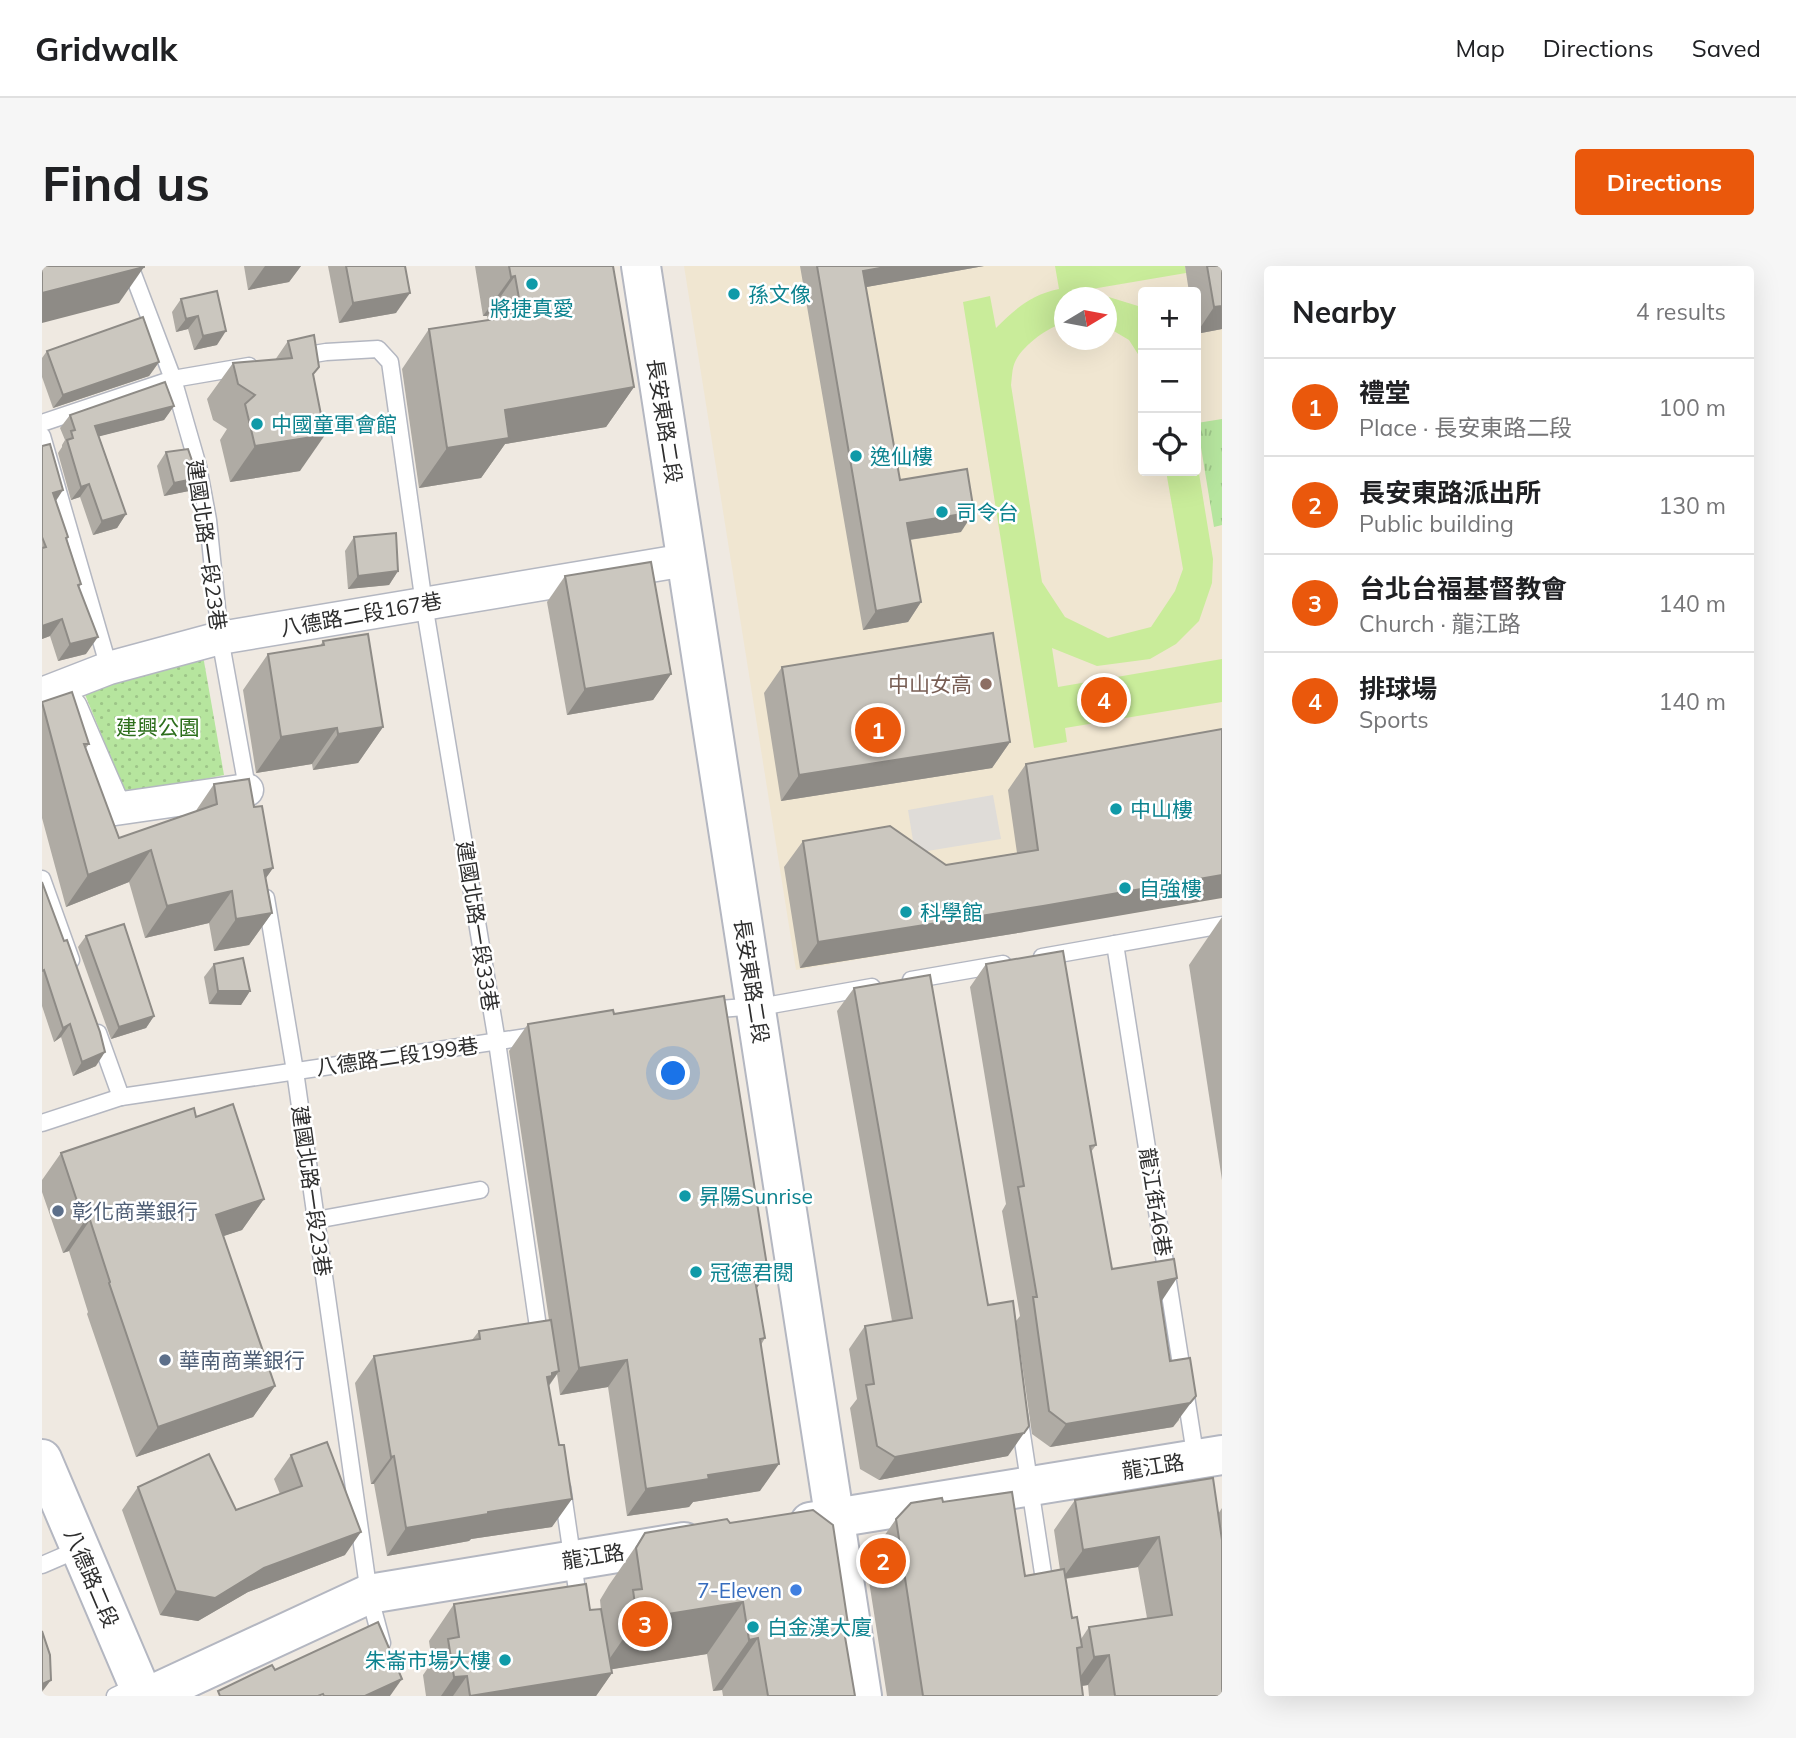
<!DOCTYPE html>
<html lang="en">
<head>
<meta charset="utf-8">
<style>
  :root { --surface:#fff; --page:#f6f6f6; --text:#202124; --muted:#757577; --line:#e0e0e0; --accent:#ea580c }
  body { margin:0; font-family:Mulish,"Noto Sans TC",sans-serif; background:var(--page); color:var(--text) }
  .controls { position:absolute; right:21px; top:21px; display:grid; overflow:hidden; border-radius:7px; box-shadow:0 7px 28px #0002 }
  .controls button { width:63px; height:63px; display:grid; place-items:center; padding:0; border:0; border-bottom:2px solid var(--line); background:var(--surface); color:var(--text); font:35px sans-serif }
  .compass { position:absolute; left:1012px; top:21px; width:63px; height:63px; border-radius:50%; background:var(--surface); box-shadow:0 7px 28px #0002; rotate:80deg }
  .you { position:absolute; left:632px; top:808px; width:24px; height:24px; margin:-18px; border:5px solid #fff; border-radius:50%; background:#1a73e8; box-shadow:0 0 0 10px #1a73e833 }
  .badge { display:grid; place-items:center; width:46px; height:46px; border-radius:50%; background:var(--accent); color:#fff; font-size:23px; font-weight:700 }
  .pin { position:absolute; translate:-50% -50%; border:4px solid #fff; box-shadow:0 2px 7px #0006 }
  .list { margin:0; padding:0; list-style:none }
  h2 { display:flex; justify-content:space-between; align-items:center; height:91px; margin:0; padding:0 28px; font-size:30px }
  h2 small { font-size:23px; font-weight:400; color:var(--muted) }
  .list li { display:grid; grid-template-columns:46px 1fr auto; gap:21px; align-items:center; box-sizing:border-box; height:98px; padding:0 28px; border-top:2px solid var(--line) }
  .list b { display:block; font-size:26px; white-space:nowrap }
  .list p { margin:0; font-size:23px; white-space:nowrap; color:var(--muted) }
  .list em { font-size:23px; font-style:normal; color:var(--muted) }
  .icon { flex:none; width:38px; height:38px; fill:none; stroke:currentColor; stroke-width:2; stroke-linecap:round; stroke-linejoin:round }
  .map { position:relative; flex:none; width:1180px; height:1430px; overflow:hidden; border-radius:7px }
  header { display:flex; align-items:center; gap:42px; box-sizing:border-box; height:98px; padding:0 35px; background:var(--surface); border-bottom:2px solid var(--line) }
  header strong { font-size:33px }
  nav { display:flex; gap:38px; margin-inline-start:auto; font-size:24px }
  .intro { display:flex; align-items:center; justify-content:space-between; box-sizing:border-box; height:168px; padding:0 42px }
  h1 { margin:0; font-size:49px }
  .button { padding:18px 32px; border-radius:7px; background:var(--accent); color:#fff; font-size:24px; font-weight:700 }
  main { display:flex; gap:42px; padding:0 42px }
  aside { flex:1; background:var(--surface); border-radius:7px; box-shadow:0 7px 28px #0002 }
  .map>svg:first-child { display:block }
  .education { fill:#f0e6d1; fill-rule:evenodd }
  .grass { fill:url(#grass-tufts) }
  .park { fill:url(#park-dots) }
  .pitch { fill:#c9ec9a }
  .plaza { fill:#dfdcd8 }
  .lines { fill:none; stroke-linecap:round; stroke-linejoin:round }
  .service-casing { stroke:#b4b7c1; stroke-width:19 }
  .minor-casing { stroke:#b4b7c1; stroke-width:35 }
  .tertiary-casing { stroke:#b4b7c1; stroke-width:42 }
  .service { stroke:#fff; stroke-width:16 }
  .minor { stroke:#fff; stroke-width:32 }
  .tertiary { stroke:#fff; stroke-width:38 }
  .wall { fill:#afaba4; fill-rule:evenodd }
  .shaded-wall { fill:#8e8b86 }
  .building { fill:#cbc7bf; stroke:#8e8b86; stroke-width:2 }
  .culture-dot { fill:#0f9aa8; stroke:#fff; stroke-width:2.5 }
  .education-dot { fill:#8d6e63; stroke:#fff; stroke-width:2.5 }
  .service-dot { fill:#5c6f8a; stroke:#fff; stroke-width:2.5 }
  .shop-dot { fill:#3f7fe0; stroke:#fff; stroke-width:2.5 }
  .labels { text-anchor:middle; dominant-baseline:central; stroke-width:5; stroke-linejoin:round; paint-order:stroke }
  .culture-label { font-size:21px; fill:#0d838f; stroke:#fff; text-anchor:start }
  .street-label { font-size:21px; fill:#2e2e2e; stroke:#fff }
  .education-label { font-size:21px; fill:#785e54; stroke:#fff; text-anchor:end }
  .park-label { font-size:21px; fill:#2c6e1b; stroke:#fff }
  .service-label { font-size:21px; fill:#4e5e75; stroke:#fff; text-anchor:start }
  .shop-label { font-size:21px; fill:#366cbe; stroke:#fff; text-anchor:end }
</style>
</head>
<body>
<header>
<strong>Gridwalk</strong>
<nav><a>Map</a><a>Directions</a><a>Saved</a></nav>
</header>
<div class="intro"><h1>Find us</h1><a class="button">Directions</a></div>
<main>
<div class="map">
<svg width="1180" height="1430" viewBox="0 0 1180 1430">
  <defs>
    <pattern id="grass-tufts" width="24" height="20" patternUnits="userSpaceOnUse" patternTransform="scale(1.75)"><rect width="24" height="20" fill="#b6e59e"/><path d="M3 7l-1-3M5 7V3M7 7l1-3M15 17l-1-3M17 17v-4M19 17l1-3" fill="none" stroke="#9dc588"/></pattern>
    <pattern id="park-dots" width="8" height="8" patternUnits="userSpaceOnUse" patternTransform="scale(1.75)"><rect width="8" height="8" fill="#b6e59e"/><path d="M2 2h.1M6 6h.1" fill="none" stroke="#9dc588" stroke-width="1.8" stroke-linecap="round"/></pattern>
  </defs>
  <rect width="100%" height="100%" fill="#efe9e1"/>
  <path class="education" d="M642,0H1180V632L754,704ZM1101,26H1154V205H1101ZM1022,32H1064V74H1022Z"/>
  <polygon class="grass" points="1180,153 1180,259 1172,261 1155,157"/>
  <polygon class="park" points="160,384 182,509 84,529 42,426"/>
  <path class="pitch" d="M1013,0H1143L1144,7L1044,24L1096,40L1101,45V96L1087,74L1065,61L1064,32H1022V57C1006,61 980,80 973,96C970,102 970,112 969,119L1000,316L1023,351L1066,372L1109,361L1133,325L1141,303L1124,205H1154V189L1171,293L1170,317L1157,355L1134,378L1108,393L1055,400L1010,382L1016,421L1180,393V436L1023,462L1025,476L992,482L921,36L948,30L954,62C974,42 989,29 1017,23Z"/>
  <polygon class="plaza" points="951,529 959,573 873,587 866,544"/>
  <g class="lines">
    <g class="service-casing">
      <g id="service">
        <polyline points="88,0 131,113 156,200 166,254 178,372 206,527"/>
        <polyline points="254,91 284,86 336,83 348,96 382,338 455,776 498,1075"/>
        <polyline points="0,157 131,113 207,100"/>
        <polyline points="0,170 67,402"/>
        <polyline points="0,613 29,694"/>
        <polyline points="224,632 253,805 327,1328 340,1377"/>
        <polyline points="1073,678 1154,1194"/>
        <polyline points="1000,691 1180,659"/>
        <polyline points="869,714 961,698"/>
        <polyline points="665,744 729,739 830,721"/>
        <polyline points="56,767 79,831"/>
        <polyline points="0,857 79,831 498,769"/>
        <polyline points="274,954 438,924"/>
        <polyline points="977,1149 1004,1327"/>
        <polyline points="520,1221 537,1338"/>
        <polyline points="0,1299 37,1283"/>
        <polyline points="73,1430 96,1419"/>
      </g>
    </g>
    <g class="minor-casing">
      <g id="minor">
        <polyline points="0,428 67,402 178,372 644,294"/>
        <polyline points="29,442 73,543 205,524"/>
      </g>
    </g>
    <g class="tertiary-casing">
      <g id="tertiary">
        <polyline points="599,0 820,1430"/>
        <polyline points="0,1193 101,1430"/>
        <polyline points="768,1256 1180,1189"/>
        <polyline points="107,1430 327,1328 642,1276"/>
      </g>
    </g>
    <use href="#service" class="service"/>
    <use href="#minor" class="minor"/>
    <use href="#tertiary" class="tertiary"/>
  </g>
  <g class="wall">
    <polygon points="202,0 259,0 247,16 206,24"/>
    <polygon points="286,0 363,0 354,47 297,57"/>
    <polygon points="433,0 572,0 571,2 592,121 564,161 463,178 439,212 377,222 360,103 387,63 446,54 445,50 441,50"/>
    <polygon points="758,0 942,0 824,21 858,214 919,266 868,274 879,336 866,356 821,364"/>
    <polygon points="1143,0 1180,0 1180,63 1154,68 1154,26 1147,26"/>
    <polygon points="175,25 175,79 152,84 146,63 134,66 130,46 139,33"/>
    <polygon points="246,75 272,109 258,205 188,216 178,174 185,163 171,154 165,133 191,97 233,94"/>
    <polygon points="5,85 117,96 107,110 11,142 0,111 0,92"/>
    <polygon points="132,140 122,154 57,170 84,248 75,262 51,269 38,231 29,234 16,187 20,181 20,179 23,174 18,162 28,149"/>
    <polygon points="0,180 13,235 26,271 25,273 39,318 37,321 44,388 16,395 8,370 0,373"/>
    <polygon points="124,186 156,212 147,225 122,230 115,200"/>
    <polygon points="312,271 356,305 347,319 306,323 303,285"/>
    <polygon points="523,310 629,408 611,434 525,449 505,336"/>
    <polygon points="281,375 341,461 316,497 271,504 270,498 214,507 201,424 226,388 278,380"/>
    <polygon points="740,401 968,476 950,502 739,535 722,427"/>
    <polygon points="0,436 47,478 44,482 77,572 153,546 172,518 212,541 231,602 224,612 230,647 207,679 172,685 167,657 103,672 87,616 24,641 0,552"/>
    <polygon points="1180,463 982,666 758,702 742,601 761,575 904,599 975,587 966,524 984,498"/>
    <polygon points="0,616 54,800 31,810 19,771 12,776 0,740"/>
    <polygon points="1180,651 1180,914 1147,699"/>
    <polygon points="44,670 112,750 104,762 69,773 36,681"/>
    <polygon points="172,698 208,725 199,739 167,738 162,711"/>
    <polygon points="944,698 1054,879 1049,886 1070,1003 1119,1036 1137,1154 1131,1161 1008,1181 990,1168 974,1055 978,1050 960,945 964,938 928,721"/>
    <polygon points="812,722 966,1190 837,1214 818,1203 808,1142 815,1133 807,1083 823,1060 850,1055 795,745"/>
    <polygon points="572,748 714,1022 723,1072 719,1079 718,1225 651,1236 647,1241 585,1250 566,1121 518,1129 515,1108 507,1120 510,1261 429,1273 427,1275 345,1290 332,1218 329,1218 313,1117 332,1090 430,1074 437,1065 507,1054 467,785 486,758"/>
    <polygon points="154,851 222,933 200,964 181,970 233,1120 211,1151 94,1191 45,1048 46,1046 27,985 21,987 0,926 0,914 19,887"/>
    <polygon points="249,1189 303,1289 206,1326 156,1355 118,1349 80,1244 96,1221 194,1244 238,1228 232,1213"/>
    <path d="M1033,1234L1176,1248L1180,1242V1430H1047L1046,1419L1040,1420L1041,1430H845L824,1296L854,1253L901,1236L983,1310L1018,1304L1012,1264ZM1096,1301L1105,1352L1047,1361L1039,1373L1030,1352L1023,1313Z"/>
    <polygon points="688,1257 802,1364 813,1430 681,1430 680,1424 671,1425 665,1388 570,1403 570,1407 554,1430 384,1430 381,1409 390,1396 387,1375 412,1338 559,1344 558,1334 567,1319 603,1267"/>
  </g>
  <g class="shaded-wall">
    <polygon points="223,0 259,0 247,16 206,24"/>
    <polygon points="849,0 942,0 808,24 821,5"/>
    <polygon points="102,1 77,37 0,57 0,27"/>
    <polygon points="473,10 445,50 441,50 469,11"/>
    <polygon points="368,27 354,47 297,57 311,37"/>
    <polygon points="1180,40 1180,63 1154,68 1172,41"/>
    <polygon points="156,50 146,63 134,66 144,53"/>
    <polygon points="184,65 175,79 152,84 161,70"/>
    <polygon points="117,96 107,110 11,142 21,129"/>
    <polygon points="592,121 564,161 463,178 439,212 377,222 405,182 463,144"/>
    <polygon points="132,140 122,154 43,174 53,160"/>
    <polygon points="283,169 258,205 188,216 213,180"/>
    <polygon points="156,212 147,225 122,230 132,217"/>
    <polygon points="47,218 38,231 29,234 39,221"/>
    <polygon points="21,224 10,241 11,227"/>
    <polygon points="932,246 919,266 852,276 865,257"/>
    <polygon points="84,248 75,262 51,269 60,255"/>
    <polygon points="356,305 347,319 306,323 316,310"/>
    <polygon points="879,336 866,356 821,364 834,345"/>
    <polygon points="20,353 8,370 0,373 0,360"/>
    <polygon points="56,371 44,388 16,395 28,378"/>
    <polygon points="629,408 611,434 525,449 543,423"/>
    <polygon points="341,461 316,497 271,504 296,468"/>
    <polygon points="295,462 270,498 214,507 239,471"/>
    <polygon points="968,476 950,502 739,535 757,509"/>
    <polygon points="109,584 87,616 24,641 46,609"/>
    <polygon points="231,602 208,634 222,604"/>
    <polygon points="1180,609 1180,632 982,666 758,702 776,676"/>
    <polygon points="190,625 167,657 103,672 125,640"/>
    <polygon points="230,647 207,679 172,685 194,653"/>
    <polygon points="176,725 208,725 199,739 167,738"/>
    <polygon points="112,750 104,762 69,773 77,761"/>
    <polygon points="28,758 19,771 12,776 21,762"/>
    <polygon points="63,786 54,800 31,810 40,796"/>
    <polygon points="222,933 200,964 152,980 174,949"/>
    <polygon points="48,954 27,985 21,987 42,956"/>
    <polygon points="726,1006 707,1033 712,1008"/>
    <polygon points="1135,1012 1119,1036 1116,1016"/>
    <polygon points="585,1094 566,1121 518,1129 537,1102"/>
    <polygon points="517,1105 497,1133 505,1111 510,1107"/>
    <polygon points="233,1120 211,1151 94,1191 116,1161"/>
    <polygon points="1154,1130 1131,1161 1008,1181 1024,1158"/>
    <polygon points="987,1160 966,1190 837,1214 853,1191"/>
    <polygon points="352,1190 332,1218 329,1218 349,1191"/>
    <polygon points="737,1198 718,1225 651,1236 647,1241 585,1250 604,1223 666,1209"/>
    <polygon points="530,1233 510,1261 429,1273 427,1275 345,1290 364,1262 446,1246"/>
    <polygon points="319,1266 303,1289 206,1326 156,1355 118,1349 134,1325 222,1302"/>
    <polygon points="1117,1271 1096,1301 1020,1313 1041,1284"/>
    <polygon points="701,1336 665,1388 559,1405 595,1353"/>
    <polygon points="716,1372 680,1424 671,1425 707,1374"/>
    <polygon points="1067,1389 1046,1419 1031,1421 1052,1391"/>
    <polygon points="570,1407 554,1430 428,1430"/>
    <polygon points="425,1410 411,1430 399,1430 412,1411"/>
    <polygon points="360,1413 348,1430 323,1430"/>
    <polygon points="9,1414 0,1426 0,1418"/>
  </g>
  <g class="building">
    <polygon points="0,0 102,0 102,1 0,27"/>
    <polygon points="304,0 363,0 368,27 311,37"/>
    <polygon points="467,0 571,0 592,121 463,144 467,172 405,182 387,63 480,49 473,10 469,11"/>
    <polygon points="775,0 849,0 821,5 858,214 925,203 932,246 865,257 879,336 834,345"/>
    <polygon points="1165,0 1180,0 1180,40 1172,41"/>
    <polygon points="175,25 184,65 161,70 156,50 144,53 139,33"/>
    <polygon points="101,51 117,96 21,129 5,85"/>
    <polygon points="272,69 277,101 271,108 283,169 213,180 203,138 213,129 196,118 191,97 250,92 246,75"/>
    <polygon points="123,116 132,140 53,160 84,248 60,255 47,218 39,221 25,174 31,172 29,165 33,164 28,149"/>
    <polygon points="8,178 21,224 11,227 26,271 24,272 39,318 36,319 56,371 28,378 20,353 0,360 0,282 4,281 0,271 0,180"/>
    <polygon points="146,183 156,212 132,217 124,186"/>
    <polygon points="354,267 356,305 316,310 312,271"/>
    <polygon points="609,296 629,408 543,423 523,310"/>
    <polygon points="951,367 968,476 757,509 740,401"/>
    <polygon points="326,368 341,461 296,468 295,462 239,471 226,388 282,379 281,375"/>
    <polygon points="30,426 47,478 42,478 77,572 175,538 172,518 207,513 212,541 220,540 231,602 222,604 230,647 194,653 190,625 125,640 109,584 46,609 0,436"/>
    <polygon points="1180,463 1180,609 1001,640 776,676 761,575 848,560 904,599 996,584 984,498"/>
    <polygon points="0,616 22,675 25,674 58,766 63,786 40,796 28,758 21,762 2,704 0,705"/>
    <polygon points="82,658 112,750 77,761 44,670"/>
    <polygon points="1021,685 1054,879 1048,880 1070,1003 1132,993 1135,1012 1116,1016 1128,1095 1148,1092 1154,1130 1148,1137 1024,1158 1007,1145 991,1031 995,1031 976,921 982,920 944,698"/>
    <polygon points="201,692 208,725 176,725 172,698"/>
    <polygon points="888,709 946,1039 971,1035 987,1160 982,1167 853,1191 835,1180 824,1119 832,1118 823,1060 870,1052 812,722"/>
    <polygon points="682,730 726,1006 712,1008 723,1072 718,1073 737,1198 666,1209 667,1213 604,1223 585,1094 537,1102 486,758 571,744 572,748"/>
    <polygon points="191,838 222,933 174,949 233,1120 116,1161 67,1017 68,1016 48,954 42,956 19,887 152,842 154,851"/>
    <polygon points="509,1054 517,1105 510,1107 510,1110 505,1111 517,1179 522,1179 530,1233 446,1246 446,1248 364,1262 352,1190 349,1191 332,1090 438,1073 437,1065"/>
    <polygon points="285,1176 319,1266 222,1302 173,1332 134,1325 96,1221 167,1188 194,1244 260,1220 249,1189"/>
    <polygon points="1171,1212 1180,1274 1180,1430 1073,1430 1067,1389 1052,1391 1047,1361 1130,1349 1117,1271 1041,1284 1033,1234"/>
    <polygon points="970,1226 983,1310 1022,1303 1030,1352 1035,1351 1040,1381 1035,1382 1041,1430 881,1430 854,1253 869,1237 900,1232 901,1236"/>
    <polygon points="771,1244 791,1259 806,1358 801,1359 813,1430 726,1430 716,1372 707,1374 701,1336 595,1353 591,1324 600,1323 594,1282 603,1267 685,1253 688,1257"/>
    <polygon points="544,1318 548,1344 559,1343 570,1407 428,1430 425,1410 412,1411 406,1373 417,1371 412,1338"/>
    <polygon points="336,1356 360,1413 323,1430 282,1430 281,1428 276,1430 178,1430 176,1425 230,1399 233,1404"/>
    <polygon points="0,1365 8,1389 9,1414 0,1418"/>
  </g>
  <g class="culture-dot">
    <circle cx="490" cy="18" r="7"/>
    <circle cx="692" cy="28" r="7"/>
    <circle cx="215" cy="158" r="7"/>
    <circle cx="814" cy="190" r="7"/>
    <circle cx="900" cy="246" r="7"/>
    <circle cx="1074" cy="543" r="7"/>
    <circle cx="1083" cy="622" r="7"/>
    <circle cx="864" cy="646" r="7"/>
    <circle cx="643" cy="930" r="7"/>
    <circle cx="654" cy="1006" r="7"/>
    <circle cx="711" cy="1361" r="7"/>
    <circle cx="463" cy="1394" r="7"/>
  </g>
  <circle class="education-dot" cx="944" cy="418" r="7"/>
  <g class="service-dot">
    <circle cx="16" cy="945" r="7"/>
    <circle cx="123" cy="1094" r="7"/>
  </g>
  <circle class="shop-dot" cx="754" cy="1324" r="7"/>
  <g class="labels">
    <g class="culture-label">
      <text x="706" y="28">孫文像</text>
      <text x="490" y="42" text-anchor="middle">將捷真愛</text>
      <text x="229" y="158">中國童軍會館</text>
      <text x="828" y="190">逸仙樓</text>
      <text x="914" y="246">司令台</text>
      <text x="1088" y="543">中山樓</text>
      <text x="1097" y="622">自強樓</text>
      <text x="878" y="646">科學館</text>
      <text x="657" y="930">昇陽Sunrise</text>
      <text x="668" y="1006">冠德君閱</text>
      <text x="725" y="1361">白金漢大廈</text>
      <text x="449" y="1394" text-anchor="end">朱崙市場大樓</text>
    </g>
    <g class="street-label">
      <text transform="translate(623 155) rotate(81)">長安東路二段</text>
      <text transform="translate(165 279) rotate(82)">建國北路一段23巷</text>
      <text transform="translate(319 348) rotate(-10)">八德路二段167巷</text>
      <text transform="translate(436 660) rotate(81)">建國北路一段33巷</text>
      <text transform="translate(710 715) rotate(81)">長安東路二段</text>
      <text transform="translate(355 790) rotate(-8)">八德路二段199巷</text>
      <text transform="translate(270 925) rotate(82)">建國北路一段23巷</text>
      <text transform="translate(1114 936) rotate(81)">龍江街46巷</text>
      <text transform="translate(1111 1200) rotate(-9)">龍江路</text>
      <text transform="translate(551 1290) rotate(-9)">龍江路</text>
      <text transform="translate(50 1312) rotate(67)">八德路二段</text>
    </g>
    <g class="education-label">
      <text x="930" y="418">中山女高</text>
    </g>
    <g class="park-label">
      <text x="116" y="461">建興公園</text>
    </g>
    <g class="service-label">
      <text x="30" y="945">彰化商業銀行</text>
      <text x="137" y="1094">華南商業銀行</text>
    </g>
    <g class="shop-label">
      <text x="740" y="1324">7-Eleven</text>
    </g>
  </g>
</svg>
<div class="controls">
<button>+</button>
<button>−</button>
<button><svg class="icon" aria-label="locate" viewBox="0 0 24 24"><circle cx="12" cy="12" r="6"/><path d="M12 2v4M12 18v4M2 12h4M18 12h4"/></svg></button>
</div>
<svg class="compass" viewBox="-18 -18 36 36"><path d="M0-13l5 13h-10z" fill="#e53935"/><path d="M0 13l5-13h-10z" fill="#757577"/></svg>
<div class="you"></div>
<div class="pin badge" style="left:836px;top:464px">1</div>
<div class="pin badge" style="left:841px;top:1295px">2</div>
<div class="pin badge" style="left:603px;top:1358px">3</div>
<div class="pin badge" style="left:1062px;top:434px">4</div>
</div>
<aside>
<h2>Nearby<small>4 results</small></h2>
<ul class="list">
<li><span class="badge">1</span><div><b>禮堂</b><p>Place · 長安東路二段</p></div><em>100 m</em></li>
<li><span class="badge">2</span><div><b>長安東路派出所</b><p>Public building</p></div><em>130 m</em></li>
<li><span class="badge">3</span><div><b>台北台福基督教會</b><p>Church · 龍江路</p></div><em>140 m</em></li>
<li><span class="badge">4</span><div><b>排球場</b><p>Sports</p></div><em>140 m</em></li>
</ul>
</aside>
</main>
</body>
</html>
